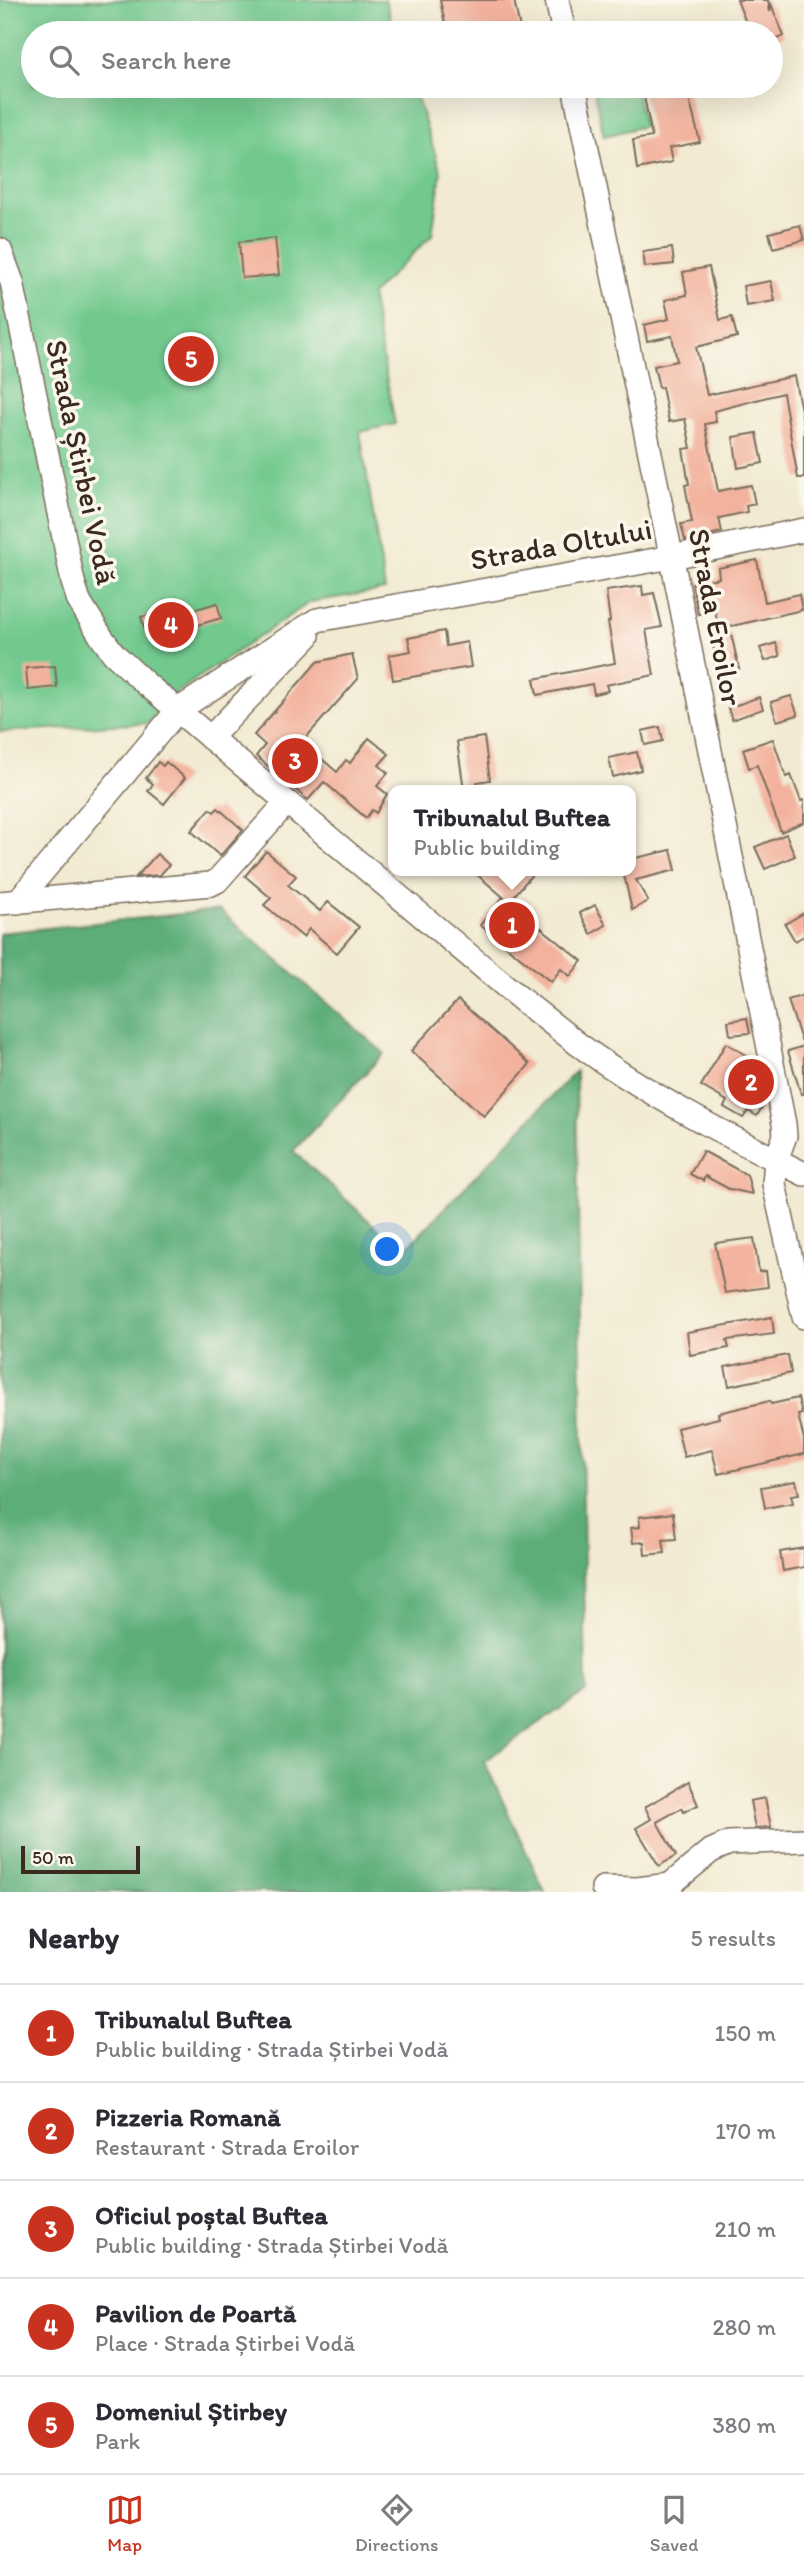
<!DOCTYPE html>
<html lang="en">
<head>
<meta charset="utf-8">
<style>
  :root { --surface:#fff; --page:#f7f7f7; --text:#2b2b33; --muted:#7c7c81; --line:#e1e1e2; --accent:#c8321e }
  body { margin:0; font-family:Itim,sans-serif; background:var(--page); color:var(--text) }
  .scale { position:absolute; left:21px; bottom:18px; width:119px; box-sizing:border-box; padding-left:7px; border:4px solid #3b2a1e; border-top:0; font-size:19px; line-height:24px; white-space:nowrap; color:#3b2a1e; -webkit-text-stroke:5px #fbf7ec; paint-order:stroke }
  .you { position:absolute; left:388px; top:1250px; width:24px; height:24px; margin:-18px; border:5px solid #fff; border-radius:50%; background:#1a73e8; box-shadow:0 0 0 10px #1a73e833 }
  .badge { display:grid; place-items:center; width:46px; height:46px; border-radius:50%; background:var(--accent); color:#fff; font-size:23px; font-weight:700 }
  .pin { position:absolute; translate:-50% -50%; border:4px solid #fff; box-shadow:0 2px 7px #0006 }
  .popup { position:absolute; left:388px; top:785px; width:248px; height:91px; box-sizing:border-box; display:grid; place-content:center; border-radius:14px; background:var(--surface); filter:drop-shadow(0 2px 5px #0005); font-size:23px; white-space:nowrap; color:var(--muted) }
  .popup b { font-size:26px; color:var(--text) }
  .popup::after { content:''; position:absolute; left:50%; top:100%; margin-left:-14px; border:14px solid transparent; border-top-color:var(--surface) }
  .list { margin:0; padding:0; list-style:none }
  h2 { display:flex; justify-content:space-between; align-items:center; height:91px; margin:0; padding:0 28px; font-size:30px }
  h2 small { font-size:23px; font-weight:400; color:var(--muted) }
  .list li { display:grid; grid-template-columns:46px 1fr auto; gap:21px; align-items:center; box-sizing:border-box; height:98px; padding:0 28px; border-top:2px solid var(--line) }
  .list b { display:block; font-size:26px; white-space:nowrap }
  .list p { margin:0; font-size:23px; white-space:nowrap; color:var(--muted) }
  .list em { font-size:23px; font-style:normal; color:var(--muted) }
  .icon { flex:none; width:38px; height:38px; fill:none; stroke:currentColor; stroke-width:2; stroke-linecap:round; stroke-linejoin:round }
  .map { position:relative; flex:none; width:804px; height:1892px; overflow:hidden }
  .search { position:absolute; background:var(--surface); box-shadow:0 7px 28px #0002; left:21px; right:21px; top:21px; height:77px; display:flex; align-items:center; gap:18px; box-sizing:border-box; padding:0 24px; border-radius:38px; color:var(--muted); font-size:26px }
  .sheet { height:581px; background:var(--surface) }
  nav { display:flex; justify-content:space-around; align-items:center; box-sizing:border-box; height:98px; border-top:2px solid var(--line); background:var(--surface); font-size:19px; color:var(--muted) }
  nav a { display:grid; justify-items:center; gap:4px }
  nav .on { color:var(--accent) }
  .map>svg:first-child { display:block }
  .green { fill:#71c98e; stroke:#567a56; stroke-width:2 }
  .forest { fill:#5cad79; stroke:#4c6c4c; stroke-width:2 }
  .building { fill:#f3b29d }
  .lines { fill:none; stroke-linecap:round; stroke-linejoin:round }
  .minor-casing { stroke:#7b6d5d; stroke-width:26 }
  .minor { stroke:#fff; stroke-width:23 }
  .labels { text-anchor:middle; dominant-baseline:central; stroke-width:7; stroke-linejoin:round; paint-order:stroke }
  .street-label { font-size:30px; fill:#3b2a1e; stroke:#fbf7ec }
</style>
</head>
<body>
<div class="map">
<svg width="804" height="1892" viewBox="0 0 804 1892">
  <rect width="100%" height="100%" fill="#fbf7ec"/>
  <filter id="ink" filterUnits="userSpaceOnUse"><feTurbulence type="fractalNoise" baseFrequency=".0143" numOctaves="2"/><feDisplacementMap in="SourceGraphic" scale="14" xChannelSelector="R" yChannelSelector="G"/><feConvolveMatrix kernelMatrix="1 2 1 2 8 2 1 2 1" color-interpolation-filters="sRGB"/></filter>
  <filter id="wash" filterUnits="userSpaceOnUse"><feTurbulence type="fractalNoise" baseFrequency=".00686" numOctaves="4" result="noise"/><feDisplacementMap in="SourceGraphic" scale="28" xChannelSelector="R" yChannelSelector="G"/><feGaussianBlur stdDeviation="1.57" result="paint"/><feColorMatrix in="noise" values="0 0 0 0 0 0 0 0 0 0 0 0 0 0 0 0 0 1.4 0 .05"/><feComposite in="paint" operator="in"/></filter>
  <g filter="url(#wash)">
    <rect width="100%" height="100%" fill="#f2ead2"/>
    <g class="green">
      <polygon points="0,0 385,0 395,33 33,33 33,86 413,86 441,172 432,235 371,295 395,424 360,432 385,590 310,602 174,694 148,723 0,732"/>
      <polygon points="593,86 635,86 644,126 604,136"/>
    </g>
    <polygon class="forest" points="219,910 384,1053 293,1151 403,1252 576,1071 586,1691 484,1761 545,1892 0,1892 0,933"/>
    <g id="blocks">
      <g class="building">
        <polygon points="440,0 514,0 521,33 447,33"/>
        <polygon points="737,0 768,0 770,12 771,4 784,36 771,42 771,33 750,33"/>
        <polygon points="642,86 686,86 700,142 669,148 672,162 637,169 633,140 652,137"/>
        <polygon points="800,225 804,240 773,248 769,233"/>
        <polygon points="275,238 279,275 242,278 239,242"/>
        <polygon points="672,248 674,264 645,267 643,252"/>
        <polygon points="709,267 720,320 732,317 737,337 696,347 707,395 794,376 804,425 804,478 798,478 783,393 714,411 716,422 705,424 718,491 751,485 755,504 746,506 747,512 719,518 722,532 685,540 681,524 692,522 685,485 689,484 683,449 691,448 685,419 669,422 662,387 659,388 654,366 677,361 672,336 647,341 644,325 669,319 665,300 687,295 683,272"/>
        <polygon points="771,281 775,301 746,306 743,286"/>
        <polygon points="757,433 763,463 738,468 733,437"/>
        <polygon points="757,560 765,602 799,594 802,610 719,629 715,611 698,614 692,583 719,578 718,568"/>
        <polygon points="642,586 643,595 654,593 662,627 646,630 654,675 606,685 608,691 594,694 592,684 537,695 534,679 615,663 608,622 610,621 606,591"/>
        <polygon points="217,603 221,618 148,640 141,617 159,612 161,619"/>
        <polygon points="444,631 446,646 467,642 471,667 393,680 389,655 411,651 408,638"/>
        <polygon points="731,633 739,669 718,675 714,661 717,660 711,639"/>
        <polygon points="776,643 780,656 765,661 760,648"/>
        <polygon points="352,654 358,679 302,742 337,772 346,760 350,763 369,738 389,754 379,765 388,773 377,786 387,794 376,813 372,810 366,818 324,782 308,800 256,756 265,745 254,735 317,662"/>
        <polygon points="55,666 57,687 28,690 26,668"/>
        <polygon points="791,696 798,715 777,721 771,702"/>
        <polygon points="759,697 763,709 732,720 728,708"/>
        <polygon points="660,727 663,741 645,745 642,731"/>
        <polygon points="484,737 490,780 477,782 478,790 464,790 457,741"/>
        <polygon points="773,739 786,777 791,775 801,801 804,800 804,822 781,832 757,765 749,768 743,749"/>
        <polygon points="637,752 641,770 613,777 609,758"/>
        <polygon points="158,762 163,766 166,762 185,778 164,804 148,791 153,784 146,778"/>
        <polygon points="218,808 243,830 220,856 191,831 210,809 214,812"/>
        <polygon points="786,834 795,856 765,869 755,847"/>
        <polygon points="671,850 676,870 636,880 648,901 632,910 623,871 631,871 631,859"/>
        <polygon points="266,851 296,876 288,885 320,911 328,902 359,927 337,953 309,929 303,937 264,905 271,898 245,876"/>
        <polygon points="157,854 169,865 160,875 136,877"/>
        <polygon points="473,871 535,871 509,902"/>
        <polygon points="503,897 582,961 570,976 561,969 551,982 480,925"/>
        <polygon points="595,905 606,925 591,934 580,913"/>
        <polygon points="804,913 804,936 795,941 785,924"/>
        <polygon points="804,995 804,1040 801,1040 788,1000"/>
        <polygon points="458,1000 530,1064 484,1116 411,1051"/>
        <polygon points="747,1018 750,1033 730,1035 728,1021"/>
        <polygon points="726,1043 757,1062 765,1102 757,1116 748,1111 743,1118 724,1107 727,1101 701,1086"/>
        <polygon points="804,1046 804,1094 801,1094 788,1051"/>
        <polygon points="703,1151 747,1175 752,1194 729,1189 705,1176 703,1181 690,1174"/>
        <polygon points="754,1238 759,1272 766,1271 768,1287 725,1293 715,1243"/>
        <polygon points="772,1317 774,1334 727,1340 729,1348 690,1355 687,1332"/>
        <polygon points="788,1355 791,1373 729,1386 725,1367"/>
        <polygon points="798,1398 802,1414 798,1415 804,1439 804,1454 718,1474 712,1450 684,1457 677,1428 719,1418 718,1413 770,1401 771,1404"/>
        <polygon points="796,1481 799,1494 791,1495 793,1503 765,1508 761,1487"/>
        <polygon points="673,1513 676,1539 663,1540 665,1553 645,1555 644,1542 633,1543 631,1528 640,1527 639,1517"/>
        <polygon points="804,1548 804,1567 783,1571 780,1552"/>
        <polygon points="688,1782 698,1805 684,1812 682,1808 657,1822 676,1856 659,1866 636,1828 651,1819 645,1807"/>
        <polygon points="765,1798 771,1827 755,1828 750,1801"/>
      </g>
    </g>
  </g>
  <g filter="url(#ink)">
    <use href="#blocks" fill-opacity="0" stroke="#7b6d5d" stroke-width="2"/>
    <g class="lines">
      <g class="minor-casing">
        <g id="minor">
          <polyline points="557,0 564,33"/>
          <polyline points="574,86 675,574 784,1124 785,1136 776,1160 774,1184 804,1317"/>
          <path d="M0,250L12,282L73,582L79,601L102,638L114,654L144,682L522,1000L578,1044C648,1095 726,1135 804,1174"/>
          <polyline points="210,738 308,636"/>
          <polyline points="17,902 178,710 317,620 672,557 804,530"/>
          <polyline points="0,903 211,884 217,881 287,802"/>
          <polyline points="603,1888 637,1889 670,1885 711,1851 729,1843 804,1840"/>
        </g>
      </g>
      <use href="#minor" class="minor"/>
    </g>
  </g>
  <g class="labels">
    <g class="street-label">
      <text transform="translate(82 462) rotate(78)">Strada Știrbei Vodă</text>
      <text transform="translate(561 544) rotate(-10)">Strada Oltului</text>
      <text transform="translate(716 617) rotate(79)">Strada Eroilor</text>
    </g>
  </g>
</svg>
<div class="scale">50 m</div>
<div class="you"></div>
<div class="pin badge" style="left:512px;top:925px">1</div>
<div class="popup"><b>Tribunalul Buftea</b>Public building</div>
<div class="pin badge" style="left:751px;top:1082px">2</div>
<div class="pin badge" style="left:295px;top:761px">3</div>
<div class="pin badge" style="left:171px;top:625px">4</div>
<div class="pin badge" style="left:191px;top:359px">5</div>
<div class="search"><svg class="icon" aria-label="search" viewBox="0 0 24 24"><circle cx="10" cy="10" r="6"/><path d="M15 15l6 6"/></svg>Search here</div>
</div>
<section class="sheet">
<h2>Nearby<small>5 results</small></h2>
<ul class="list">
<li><span class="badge">1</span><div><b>Tribunalul Buftea</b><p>Public building · Strada Știrbei Vodă</p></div><em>150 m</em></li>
<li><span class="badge">2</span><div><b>Pizzeria Romană</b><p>Restaurant · Strada Eroilor</p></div><em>170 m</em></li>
<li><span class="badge">3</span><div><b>Oficiul poștal Buftea</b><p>Public building · Strada Știrbei Vodă</p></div><em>210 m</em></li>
<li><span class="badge">4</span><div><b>Pavilion de Poartă</b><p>Place · Strada Știrbei Vodă</p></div><em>280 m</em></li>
<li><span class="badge">5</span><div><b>Domeniul Știrbey</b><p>Park</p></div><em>380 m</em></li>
</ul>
</section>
<nav>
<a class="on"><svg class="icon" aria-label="map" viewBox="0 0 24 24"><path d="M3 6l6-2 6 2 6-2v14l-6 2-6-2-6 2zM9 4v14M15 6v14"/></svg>Map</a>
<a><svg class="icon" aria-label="directions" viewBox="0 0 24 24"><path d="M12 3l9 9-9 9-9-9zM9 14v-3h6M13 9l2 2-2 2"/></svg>Directions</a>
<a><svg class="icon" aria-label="saved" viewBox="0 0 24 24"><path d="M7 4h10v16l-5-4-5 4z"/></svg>Saved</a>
</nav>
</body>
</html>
